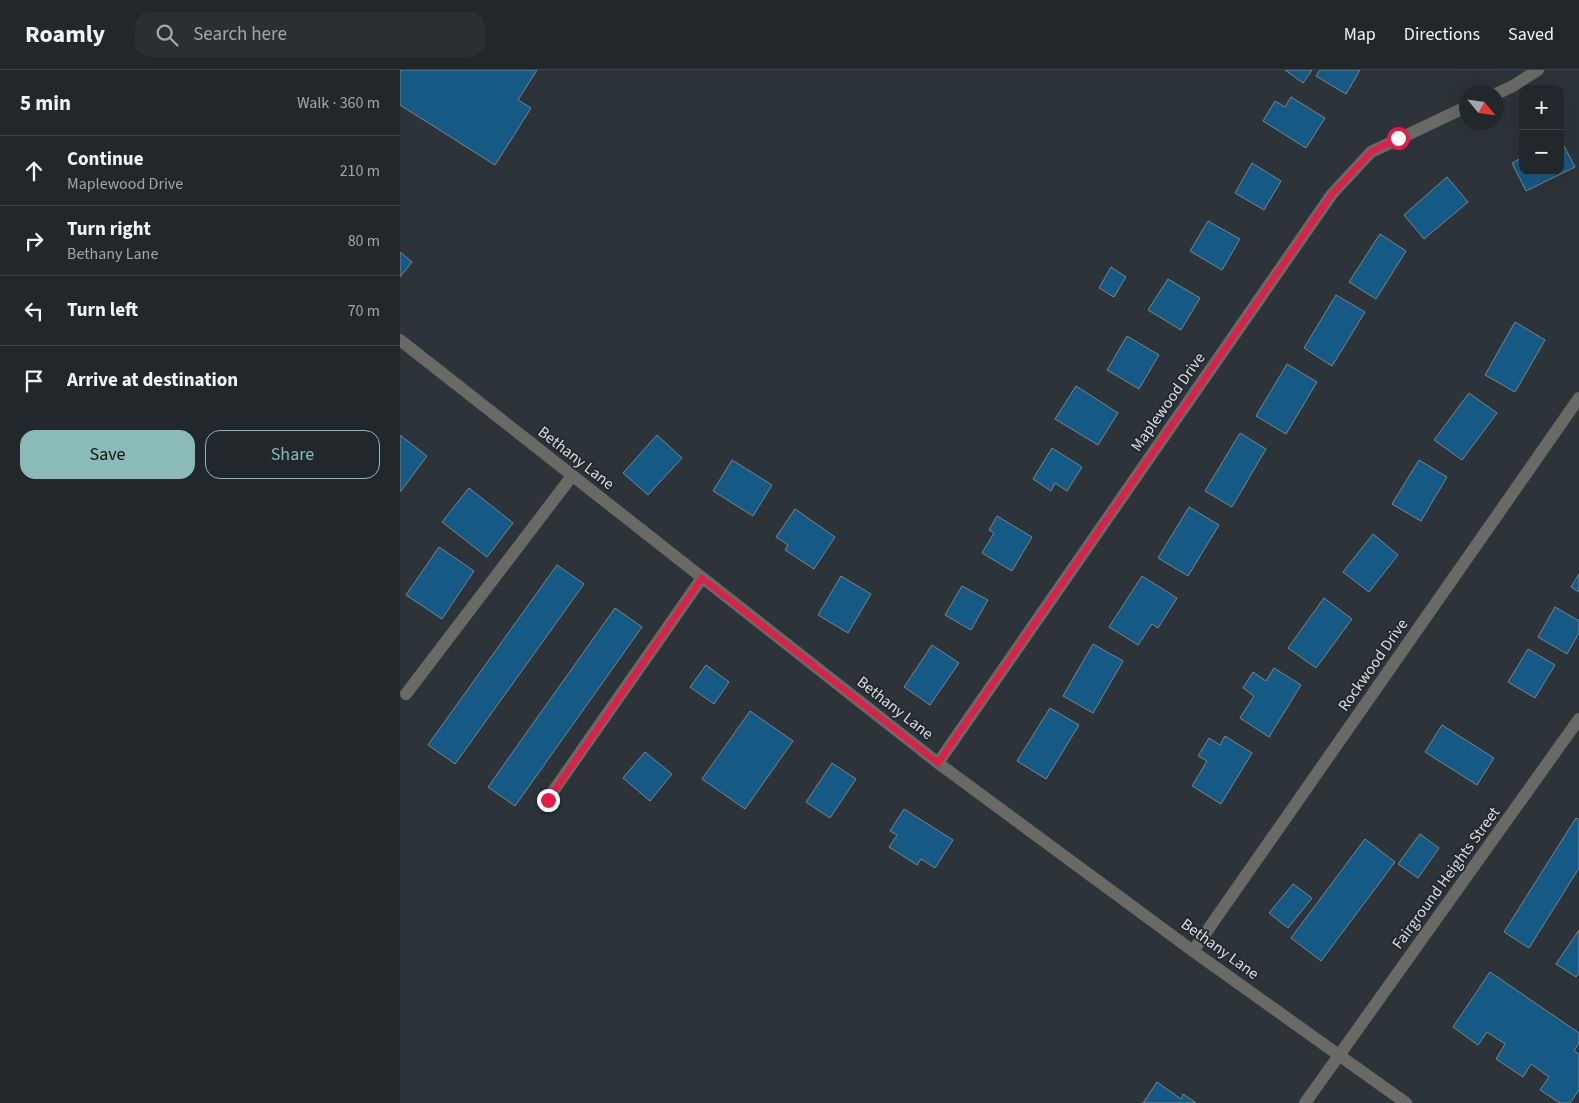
<!DOCTYPE html>
<html lang="en">
<head>
<meta charset="utf-8">
<style>
  :root { --surface:#21272b; --page:#292f33; --text:#f1f3f6; --muted:#a2a5a9; --line:#3e4447; --accent:#8bbbb9 }
  body { margin:0; font-family:"Source Sans 3",sans-serif; background:var(--page); color:var(--text) }
  .controls { position:absolute; right:15px; top:15px; display:grid; overflow:hidden; border-radius:10px; box-shadow:0 5px 20px #0002 }
  .controls button { width:45px; height:45px; display:grid; place-items:center; padding:0; border:0; border-bottom:1px solid var(--line); background:var(--surface); color:var(--text); font:25px sans-serif }
  .compass { position:absolute; left:1059px; top:15px; width:45px; height:45px; border-radius:50%; background:var(--surface); box-shadow:0 5px 20px #0002; rotate:119deg }
  .stop { position:absolute; width:15px; height:15px; margin:-11px; border:4px solid #e11d48; border-radius:50%; background:#fff }
  .stop.end { background:#e11d48; border-color:#fff; box-shadow:0 1px 5px #0008 }
  .list { margin:0; padding:0; list-style:none }
  h2 { display:flex; justify-content:space-between; align-items:center; height:65px; margin:0; padding:0 20px; font-size:21px }
  h2 small { font-size:16px; font-weight:400; color:var(--muted) }
  .list li { display:grid; grid-template-columns:32px 1fr auto; gap:15px; align-items:center; box-sizing:border-box; height:70px; padding:0 20px; border-top:1px solid var(--line) }
  .list b { display:block; font-size:19px; white-space:nowrap }
  .list p { margin:0; font-size:16px; white-space:nowrap; color:var(--muted) }
  .list em { font-size:16px; font-style:normal; color:var(--muted) }
  .actions { display:flex; gap:10px; padding:15px 20px }
  .actions a { flex:1; padding:11px 0; border:1px solid var(--accent); border-radius:15px; text-align:center; font-size:18px; color:var(--accent) }
  .actions .main { background:var(--accent); color:#111 }
  .icon { flex:none; width:28px; height:28px; fill:none; stroke:currentColor; stroke-width:2; stroke-linecap:round; stroke-linejoin:round }
  .map { position:relative; flex:none; width:1179px; height:1033px; overflow:hidden }
  header { display:flex; align-items:center; gap:30px; box-sizing:border-box; height:70px; padding:0 25px; background:var(--surface); border-bottom:1px solid var(--line) }
  header strong { font-size:24px }
  nav { display:flex; gap:28px; margin-inline-start:auto; font-size:18px }
  .search { width:350px; height:45px; background:var(--page); display:flex; align-items:center; gap:12px; box-sizing:border-box; padding:0 18px; border-radius:15px; color:var(--muted); font-size:19px }
  main { display:flex }
  aside { flex:1; background:var(--surface) }
  .map>svg:first-child { display:block }
  .building { fill:#155a85; stroke:#7c848b }
  .lines { fill:none; stroke-linecap:round; stroke-linejoin:round }
  .service { stroke:#696a66; stroke-width:12 }
  .minor { stroke:#696a66; stroke-width:12 }
  .tertiary { stroke:#696a66; stroke-width:12 }
  .route { stroke:#e11d48; stroke-width:6 }
  .labels { text-anchor:middle; dominant-baseline:central; stroke-width:4; stroke-linejoin:round; paint-order:stroke }
  .street-label { font-size:16px; fill:#d9dee2; stroke:#232a2f }
</style>
</head>
<body>
<header>
<strong>Roamly</strong>
<div class="search"><svg class="icon" aria-label="search" viewBox="0 0 24 24"><circle cx="10" cy="10" r="6"/><path d="M15 15l6 6"/></svg>Search here</div>
<nav><a>Map</a><a>Directions</a><a>Saved</a></nav>
</header>
<main>
<aside>
<h2>5 min<small>Walk · 360 m</small></h2>
<ul class="list">
<li><svg class="icon" aria-label="ahead" viewBox="0 0 24 24"><path d="M12 20V5M6 11l6-6 6 6"/></svg><div><b>Continue</b><p>Maplewood Drive</p></div><em>210 m</em></li>
<li><svg class="icon" aria-label="right" viewBox="0 0 24 24"><path d="M7 20v-9h11M14 6l5 5-5 5"/></svg><div><b>Turn right</b><p>Bethany Lane</p></div><em>80 m</em></li>
<li><svg class="icon" aria-label="left" viewBox="0 0 24 24"><path d="M17 20v-9H6M10 6l-5 5 5 5"/></svg><div><b>Turn left</b></div><em>70 m</em></li>
<li><svg class="icon" aria-label="arrive" viewBox="0 0 24 24"><path d="M6 21V4h12l-3 4 3 4H6"/></svg><div><b>Arrive at destination</b></div></li>
</ul>
<div class="actions"><a class="main">Save</a><a>Share</a></div>
</aside>
<div class="map">
<svg width="1179" height="1033" viewBox="0 0 1179 1033">
  <rect width="100%" height="100%" fill="#2c3439"/>
  <g class="building">
    <polygon points="0,0 137,0 118,30 131,38 95,95 0,35"/>
    <polygon points="885,0 912,0 903,13"/>
    <polygon points="920,0 960,0 946,24 916,6"/>
    <polygon points="891,27 925,48 906,78 863,51 875,31 885,37"/>
    <polygon points="1160,68 1175,97 1126,121 1112,93 1123,87 1123,101 1160,101"/>
    <polygon points="852,93 881,111 864,140 835,123"/>
    <polygon points="1047,107 1068,132 1024,169 1004,145"/>
    <polygon points="808,151 840,169 822,200 790,181"/>
    <polygon points="980,164 1006,181 976,229 949,212"/>
    <polygon points="0,182 12,192 0,207"/>
    <polygon points="711,197 726,207 714,227 699,218"/>
    <polygon points="768,209 800,228 781,260 748,240"/>
    <polygon points="936,225 965,242 932,296 904,278"/>
    <polygon points="1115,252 1145,270 1115,322 1085,305"/>
    <polygon points="727,266 759,285 739,319 707,300"/>
    <polygon points="887,294 917,312 886,364 856,346"/>
    <polygon points="676,316 718,343 698,375 655,349"/>
    <polygon points="1069,323 1097,343 1062,390 1034,370"/>
    <polygon points="840,363 866,379 832,437 805,421"/>
    <polygon points="0,365 27,386 1,421 0,421"/>
    <polygon points="257,365 282,388 248,425 223,403"/>
    <polygon points="652,378 682,397 667,421 655,413 651,421 633,409"/>
    <polygon points="332,390 372,415 353,446 313,421"/>
    <polygon points="1019,390 1047,407 1021,451 992,434"/>
    <polygon points="69,418 113,453 87,487 42,452"/>
    <polygon points="789,437 819,455 788,506 758,488"/>
    <polygon points="395,439 435,467 414,499 385,480 388,475 376,467"/>
    <polygon points="597,446 632,467 612,501 582,483 594,463 589,460"/>
    <polygon points="973,464 998,485 969,522 943,502"/>
    <polygon points="39,477 74,501 42,549 6,525"/>
    <polygon points="157,495 184,514 55,694 28,675"/>
    <polygon points="1179,504 1179,522 1171,517"/>
    <polygon points="441,506 471,524 448,563 418,545"/>
    <polygon points="742,506 777,528 758,558 752,554 738,575 709,557"/>
    <polygon points="562,516 588,530 571,560 545,545"/>
    <polygon points="924,528 952,549 916,598 888,578"/>
    <polygon points="1155,537 1179,551 1179,563 1167,584 1138,567"/>
    <polygon points="215,538 242,557 115,736 88,717"/>
    <polygon points="693,574 723,591 693,643 663,626"/>
    <polygon points="532,575 559,593 530,635 504,617"/>
    <polygon points="1128,579 1155,595 1135,628 1108,612"/>
    <polygon points="306,595 329,612 314,634 290,617"/>
    <polygon points="874,598 901,615 869,667 840,648 854,626 843,618 853,602 866,611"/>
    <polygon points="650,638 679,655 646,709 617,691"/>
    <polygon points="350,641 393,671 345,739 302,709"/>
    <polygon points="1042,655 1094,688 1077,715 1025,682"/>
    <polygon points="825,666 852,683 821,734 792,716 807,691 798,686 809,668 820,675"/>
    <polygon points="245,682 272,704 250,731 223,708"/>
    <polygon points="432,693 456,709 430,748 406,732"/>
    <polygon points="504,739 553,770 535,798 521,789 517,795 489,777 497,765 490,761"/>
    <polygon points="1176,748 1179,750 1179,798 1129,878 1104,862"/>
    <polygon points="1020,764 1039,778 1018,808 998,794"/>
    <polygon points="965,769 995,792 921,891 891,868"/>
    <polygon points="893,814 912,828 888,858 869,843"/>
    <polygon points="1179,860 1179,903 1176,907 1156,894"/>
    <polygon points="1090,902 1179,963 1179,973 1174,981 1179,984 1179,1020 1170,1033 1160,1033 1140,1020 1149,1007 1131,994 1123,1007 1096,989 1105,974 1087,962 1078,975 1053,957"/>
    <polygon points="757,1012 781,1029 783,1024 796,1033 743,1033"/>
  </g>
  <g class="lines">
    <g class="service">
      <polyline points="6,624 172,406"/>
      <polyline points="147,730 302,508"/>
    </g>
    <g class="minor">
      <polyline points="1096,24 1113,16 1138,0"/>
      <polyline points="538,693 932,124 971,82 1066,37"/>
      <polyline points="793,881 1179,328"/>
      <polyline points="905,1033 1179,649"/>
    </g>
    <polyline class="tertiary" points="0,270 538,693 793,881 1006,1033"/>
  </g>
  <g class="lines">
    <polyline class="route" points="148,730 302,508 538,693 932,124 971,82 998,68"/>
  </g>
  <g class="labels">
    <g class="street-label">
      <text transform="translate(768 332) rotate(-55)">Maplewood Drive</text>
      <text transform="translate(176 388) rotate(38)">Bethany Lane</text>
      <text transform="translate(973 595) rotate(-55)">Rockwood Drive</text>
      <text transform="translate(495 638) rotate(38)">Bethany Lane</text>
      <text transform="translate(1046 808) rotate(-54)">Fairground Heights Street</text>
      <text transform="translate(820 879) rotate(36)">Bethany Lane</text>
    </g>
  </g>
</svg>
<div class="controls">
<button>+</button>
<button>−</button>
</div>
<svg class="compass" viewBox="-18 -18 36 36"><path d="M0-13l5 13h-10z" fill="#e53935"/><path d="M0 13l5-13h-10z" fill="#a2a5a9"/></svg>
<div class="stop" style="left:998px;top:68px"></div>
<div class="stop end" style="left:148px;top:730px"></div>
</div>
</main>
</body>
</html>
